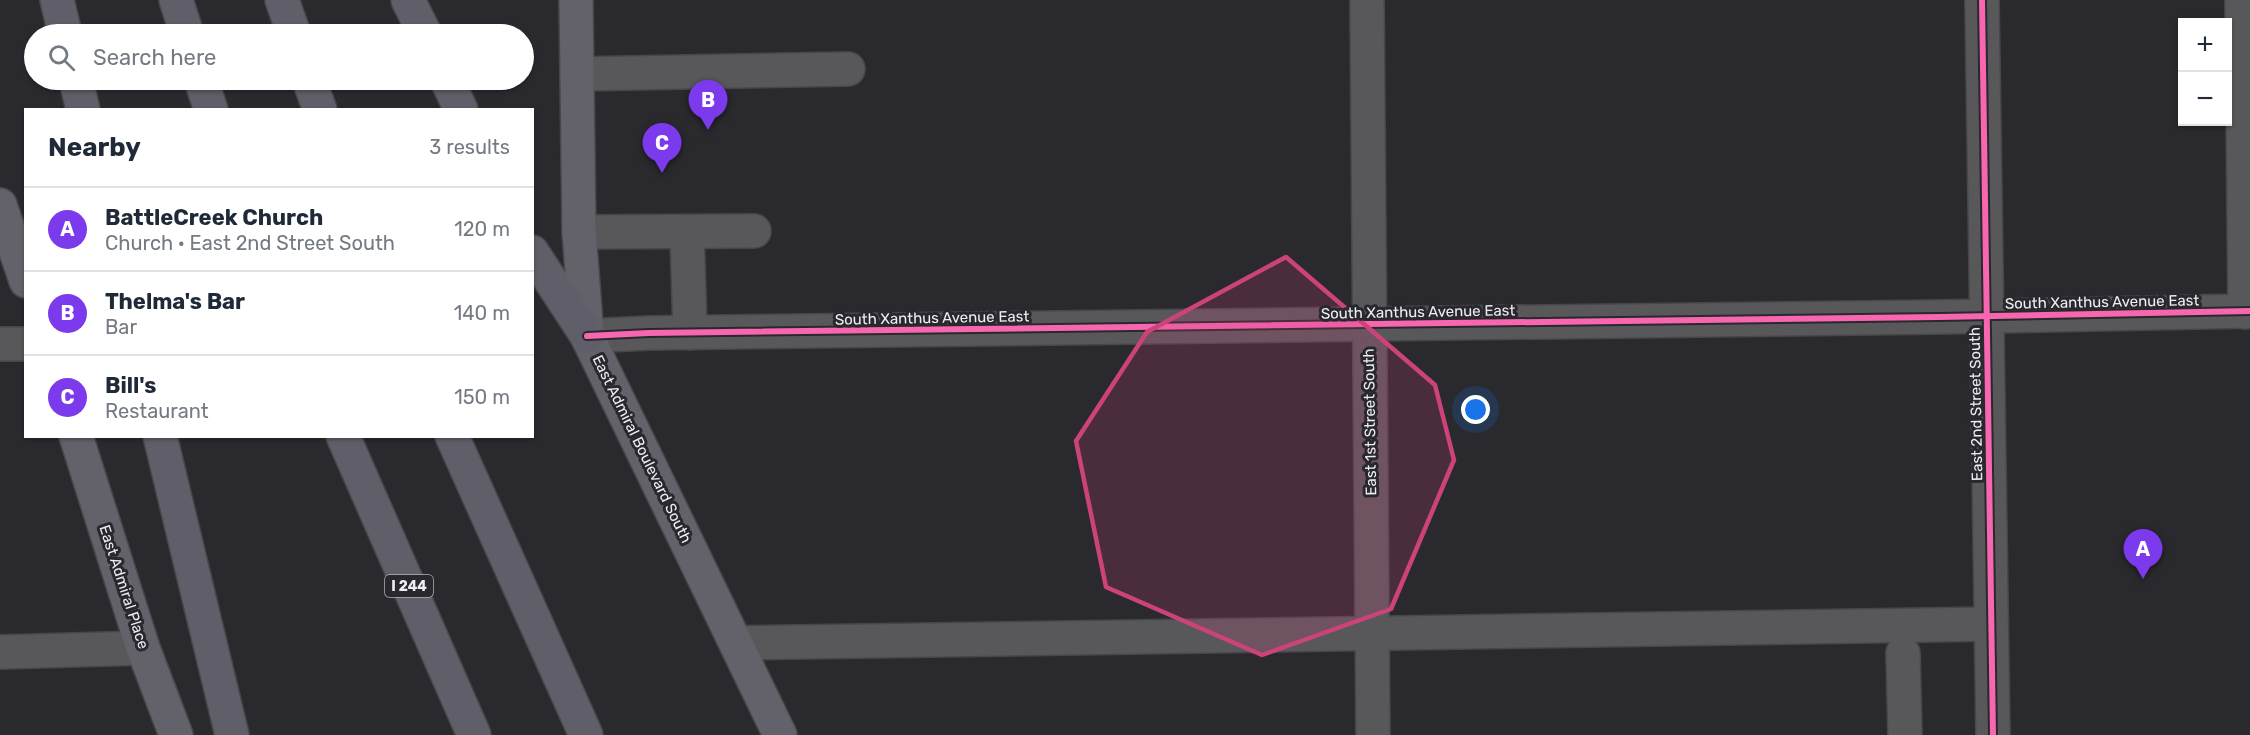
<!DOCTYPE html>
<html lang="en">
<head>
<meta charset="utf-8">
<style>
  :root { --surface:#fff; --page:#f6f6f7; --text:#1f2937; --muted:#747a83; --line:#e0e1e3; --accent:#7c3aed }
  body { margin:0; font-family:Rubik,sans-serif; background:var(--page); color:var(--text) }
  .controls { position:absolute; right:18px; top:18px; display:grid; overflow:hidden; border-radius:0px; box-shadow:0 2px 4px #0004 }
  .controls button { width:54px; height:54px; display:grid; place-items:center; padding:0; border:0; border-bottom:2px solid var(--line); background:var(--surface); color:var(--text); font:30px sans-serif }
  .you { position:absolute; left:1476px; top:410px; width:21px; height:21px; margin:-15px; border:4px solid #fff; border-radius:50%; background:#1a73e8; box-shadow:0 0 0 9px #1a73e833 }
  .badge { display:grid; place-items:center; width:39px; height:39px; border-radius:50%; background:var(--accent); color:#fff; font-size:20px; font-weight:700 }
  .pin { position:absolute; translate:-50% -50px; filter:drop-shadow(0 2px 3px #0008) }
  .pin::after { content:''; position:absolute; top:32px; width:21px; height:18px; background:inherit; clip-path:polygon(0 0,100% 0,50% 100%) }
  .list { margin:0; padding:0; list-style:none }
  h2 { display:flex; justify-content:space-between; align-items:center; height:78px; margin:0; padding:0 24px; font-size:26px }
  h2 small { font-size:20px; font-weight:400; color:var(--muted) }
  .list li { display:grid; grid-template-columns:39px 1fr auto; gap:18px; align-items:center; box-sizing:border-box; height:84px; padding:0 24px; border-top:2px solid var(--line) }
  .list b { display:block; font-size:22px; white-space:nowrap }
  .list p { margin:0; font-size:20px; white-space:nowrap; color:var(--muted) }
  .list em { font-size:20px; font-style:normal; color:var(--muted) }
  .icon { flex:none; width:33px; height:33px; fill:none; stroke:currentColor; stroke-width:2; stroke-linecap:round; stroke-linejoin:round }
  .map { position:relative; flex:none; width:2250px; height:735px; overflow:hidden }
  .search { position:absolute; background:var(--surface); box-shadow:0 2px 4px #0004; left:24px; top:24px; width:510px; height:66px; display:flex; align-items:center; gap:15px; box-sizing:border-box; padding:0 21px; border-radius:33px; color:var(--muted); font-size:22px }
  .panel { position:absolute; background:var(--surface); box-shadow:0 2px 4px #0004; left:24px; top:108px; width:510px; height:330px; border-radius:0px }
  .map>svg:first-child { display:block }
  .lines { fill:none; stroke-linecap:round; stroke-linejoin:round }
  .minor-casing { stroke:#474749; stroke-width:36 }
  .major-casing { stroke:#474749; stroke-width:36 }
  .highway-casing { stroke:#474749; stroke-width:36 }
  .minor { stroke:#58585a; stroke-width:33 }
  .major { stroke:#636169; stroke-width:33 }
  .highway { stroke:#605f69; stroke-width:33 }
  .cycleway-casing { stroke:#29282e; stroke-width:10 }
  .cycleway { stroke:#f766af; stroke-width:6 }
  .marked { fill:#cb4379; fill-opacity:0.2; stroke:#cb4379; stroke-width:4.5; stroke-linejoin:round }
  .labels { text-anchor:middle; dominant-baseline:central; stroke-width:6; stroke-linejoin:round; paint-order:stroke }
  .shield { fill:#29282e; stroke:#b3b2b6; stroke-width:1.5 }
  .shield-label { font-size:14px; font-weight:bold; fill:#eeedf1 }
  .street-label { font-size:15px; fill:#eeedf1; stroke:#29282e }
</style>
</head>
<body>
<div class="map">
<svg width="2250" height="735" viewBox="0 0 2250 735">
  <rect width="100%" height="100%" fill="#2a292d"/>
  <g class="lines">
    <g class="minor-casing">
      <g id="minor">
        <polyline points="1367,0 1373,735"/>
        <polyline points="1982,0 1993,735"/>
        <polyline points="2242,0 2245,312"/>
        <polyline points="577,74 848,69"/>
        <polyline points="579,232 754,231"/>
        <polyline points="687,232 690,333"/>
        <polyline points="587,336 649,333 1939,317 2250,311"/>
        <polyline points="0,344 26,344"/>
        <polyline points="736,643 1991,624"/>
        <polyline points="0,652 143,648"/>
        <polyline points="1903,653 1905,735"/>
      </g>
    </g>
    <g class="major-casing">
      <g id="major">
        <polyline points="576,0 579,232 587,336 780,735"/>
        <polyline points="0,205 26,281"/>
        <polyline points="76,436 143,648 176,735"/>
      </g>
    </g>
    <g class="highway-casing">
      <g id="highway">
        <polyline points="57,0 65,34"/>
        <polyline points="176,0 187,34"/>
        <polyline points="282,0 294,34"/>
        <polyline points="408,0 425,34"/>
        <polyline points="76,80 83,110"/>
        <polyline points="201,80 211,110"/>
        <polyline points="309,80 320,110"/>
        <polyline points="447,80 461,110"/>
        <polyline points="532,252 587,336"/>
        <polyline points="160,436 232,735"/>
        <polyline points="343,436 474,735"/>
        <polyline points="452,436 586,735"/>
      </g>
    </g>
    <use href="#minor" class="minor"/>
    <use href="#major" class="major"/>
    <use href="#highway" class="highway"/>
    <g class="cycleway-casing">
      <g id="cycleway">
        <polyline points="1982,0 1993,735"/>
        <polyline points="587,336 649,333 1939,317 2250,311"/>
      </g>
    </g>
    <use href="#cycleway" class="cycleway"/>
  </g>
  <path class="marked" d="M1286,257L1435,385L1454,460L1391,609L1262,655L1106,587L1076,441L1147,332Z"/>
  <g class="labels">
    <rect class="shield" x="385" y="575" width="48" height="22" rx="4.5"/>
    <g class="shield-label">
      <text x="409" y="586">I 244</text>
    </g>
    <g class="street-label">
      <text transform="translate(2102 302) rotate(-1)">South Xanthus Avenue East</text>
      <text transform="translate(1418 312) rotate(-1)">South Xanthus Avenue East</text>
      <text transform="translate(932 318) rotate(-1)">South Xanthus Avenue East</text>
      <text transform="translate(1976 404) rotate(-91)">East 2nd Street South</text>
      <text transform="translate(1370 422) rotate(-91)">East 1st Street South</text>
      <text transform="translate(642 449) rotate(64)">East Admiral Boulevard South</text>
      <text transform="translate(124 587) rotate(72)">East Admiral Place</text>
    </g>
  </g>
</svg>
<div class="controls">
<button>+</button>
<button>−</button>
</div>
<div class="you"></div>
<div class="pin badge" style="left:2143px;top:579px">A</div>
<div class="pin badge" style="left:708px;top:130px">B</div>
<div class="pin badge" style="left:662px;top:173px">C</div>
<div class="search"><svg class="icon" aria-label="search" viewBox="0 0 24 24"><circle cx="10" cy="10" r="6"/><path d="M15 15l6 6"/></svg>Search here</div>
<section class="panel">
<h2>Nearby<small>3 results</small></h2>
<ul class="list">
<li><span class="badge">A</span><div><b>BattleCreek Church</b><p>Church · East 2nd Street South</p></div><em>120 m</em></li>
<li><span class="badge">B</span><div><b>Thelma's Bar</b><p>Bar</p></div><em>140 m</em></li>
<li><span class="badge">C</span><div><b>Bill's</b><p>Restaurant</p></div><em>150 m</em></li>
</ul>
</section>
</div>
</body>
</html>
